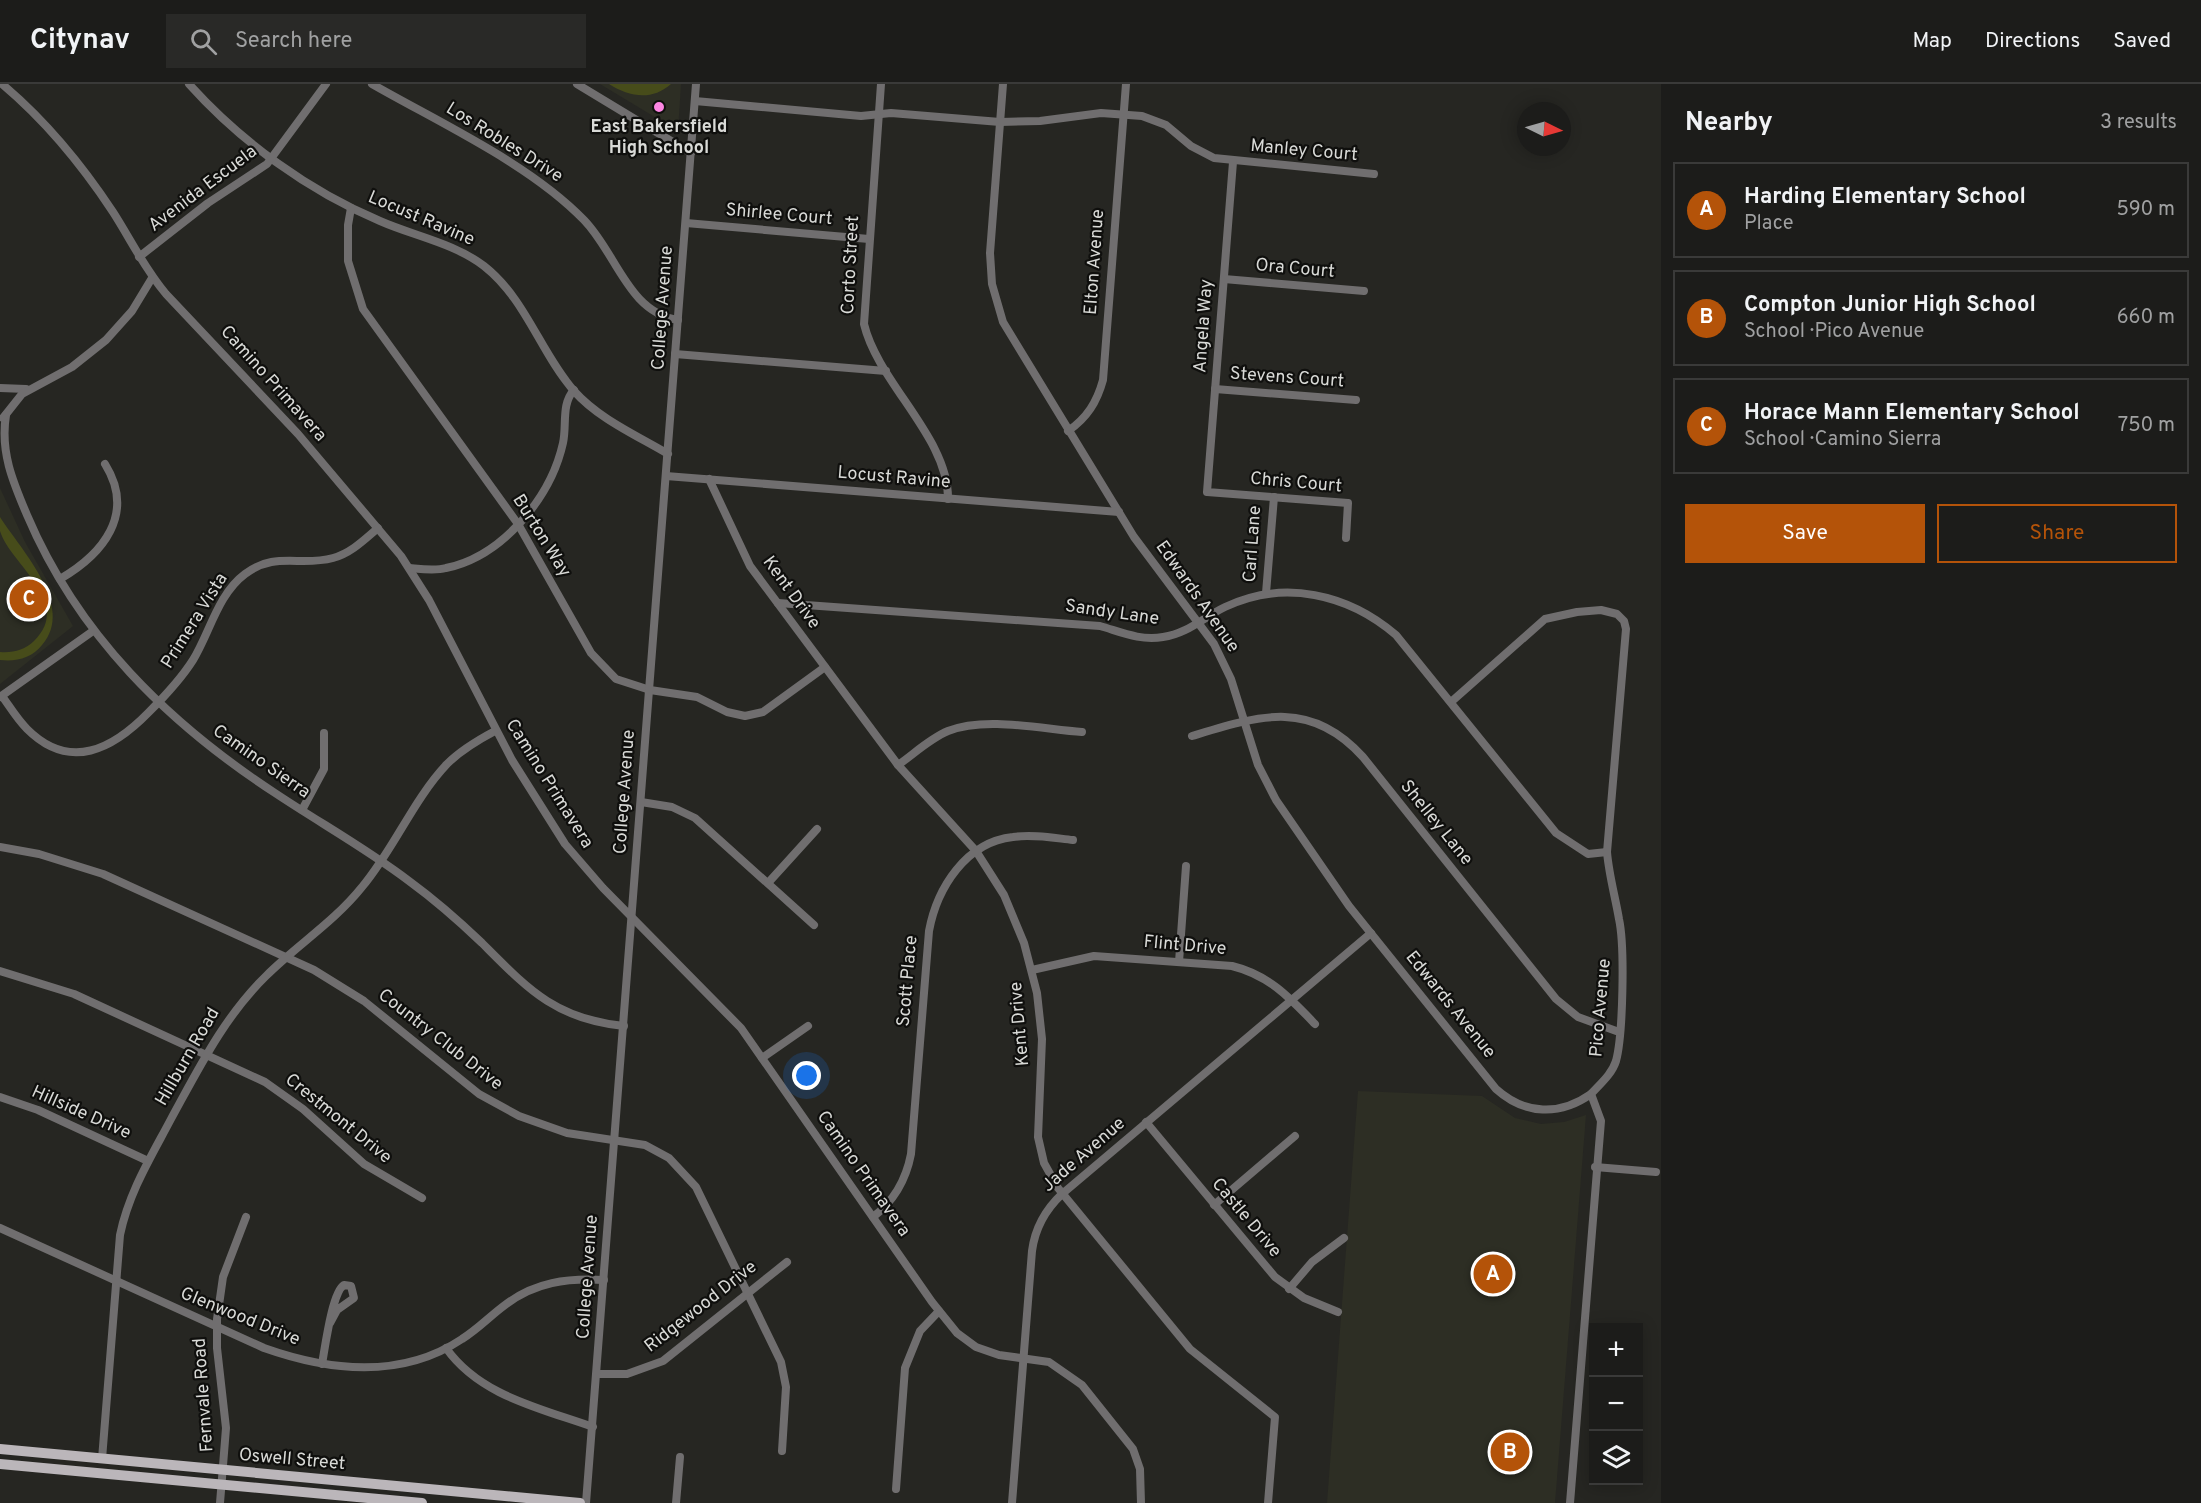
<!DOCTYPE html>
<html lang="en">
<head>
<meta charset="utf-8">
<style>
  :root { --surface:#1c1c1a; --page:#292927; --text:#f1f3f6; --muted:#a0a1a2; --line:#3a3a39; --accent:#b45309 }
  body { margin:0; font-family:Overpass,sans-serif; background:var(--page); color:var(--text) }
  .controls { position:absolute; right:18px; bottom:18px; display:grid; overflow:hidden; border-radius:0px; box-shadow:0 3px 15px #0003 }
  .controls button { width:54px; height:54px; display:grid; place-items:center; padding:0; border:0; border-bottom:2px solid var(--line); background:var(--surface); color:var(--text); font:30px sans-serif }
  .compass { position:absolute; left:1517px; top:18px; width:54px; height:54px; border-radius:50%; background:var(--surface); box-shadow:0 3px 15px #0003; rotate:95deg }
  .you { position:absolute; left:807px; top:992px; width:21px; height:21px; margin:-15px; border:4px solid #fff; border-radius:50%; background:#1a73e8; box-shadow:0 0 0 9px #1a73e833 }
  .badge { display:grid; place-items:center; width:39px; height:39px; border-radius:50%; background:var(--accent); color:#fff; font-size:20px; font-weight:700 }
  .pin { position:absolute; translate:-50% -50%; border:3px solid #fff; box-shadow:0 2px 6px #0006 }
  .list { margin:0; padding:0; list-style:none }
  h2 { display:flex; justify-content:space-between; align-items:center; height:78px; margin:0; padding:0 24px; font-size:26px }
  h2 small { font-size:20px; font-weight:400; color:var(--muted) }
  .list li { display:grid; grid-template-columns:39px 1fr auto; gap:18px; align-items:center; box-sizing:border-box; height:96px; margin:0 12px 12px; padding:0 12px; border:2px solid var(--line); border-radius:0px }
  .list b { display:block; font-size:22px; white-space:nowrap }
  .list p { margin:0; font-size:20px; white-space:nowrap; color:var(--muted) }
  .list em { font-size:20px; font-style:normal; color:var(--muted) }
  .actions { display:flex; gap:12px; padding:18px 24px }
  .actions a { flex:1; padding:14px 0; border:2px solid var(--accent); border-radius:0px; text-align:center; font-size:21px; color:var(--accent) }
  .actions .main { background:var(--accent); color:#fff }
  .icon { flex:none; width:33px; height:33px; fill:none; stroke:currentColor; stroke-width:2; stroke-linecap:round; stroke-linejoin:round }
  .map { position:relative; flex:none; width:1661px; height:1419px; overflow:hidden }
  header { display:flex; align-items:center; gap:36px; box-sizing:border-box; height:84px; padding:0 30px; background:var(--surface); border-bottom:2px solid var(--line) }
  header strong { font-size:28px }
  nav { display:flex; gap:33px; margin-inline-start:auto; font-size:21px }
  .search { width:420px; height:54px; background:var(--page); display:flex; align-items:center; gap:15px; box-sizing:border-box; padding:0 21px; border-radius:0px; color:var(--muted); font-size:22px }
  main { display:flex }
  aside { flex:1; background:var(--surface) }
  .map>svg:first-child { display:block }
  .built { fill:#2d2e24 }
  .grass { fill:#474c1a }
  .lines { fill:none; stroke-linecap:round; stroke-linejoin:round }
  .minor { stroke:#706e6f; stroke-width:8 }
  .major { stroke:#bbb6ba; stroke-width:10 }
  .poi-dot { fill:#fd86e2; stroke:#0f0f0d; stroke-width:2 }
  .labels { text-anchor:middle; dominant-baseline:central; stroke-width:4.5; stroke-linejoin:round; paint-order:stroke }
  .poi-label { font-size:18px; font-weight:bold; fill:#d9dad7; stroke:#0f0f0d }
  .street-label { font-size:18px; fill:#d9dad7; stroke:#0f0f0d }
</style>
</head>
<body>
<header>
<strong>Citynav</strong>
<div class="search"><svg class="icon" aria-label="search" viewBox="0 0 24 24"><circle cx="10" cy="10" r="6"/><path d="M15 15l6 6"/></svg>Search here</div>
<nav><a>Map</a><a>Directions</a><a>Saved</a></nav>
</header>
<main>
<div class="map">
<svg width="1661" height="1419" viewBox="0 0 1661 1419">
  <rect width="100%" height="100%" fill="#262622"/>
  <g class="built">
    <polygon points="600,0 681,0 678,47"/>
    <polygon points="0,404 25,458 73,542 0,600"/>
    <polygon points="1358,1007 1482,1012 1515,1034 1541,1040 1564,1038 1586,1031 1555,1419 1327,1419"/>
  </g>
  <g class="grass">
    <path d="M609,0H671C652,17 629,13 609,0Z"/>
    <path d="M0,433C21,466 76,523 42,561C32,574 16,578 0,576V568C13,569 25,566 34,557C74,519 10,480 0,447C0,444 0,437 0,433Z"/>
  </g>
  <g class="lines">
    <g class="minor">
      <path d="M2,0C46,37 82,81 113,128C131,156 144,184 166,210L298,350L401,472L429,516L512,676L565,760L603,804L741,944L932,1218L957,1249L976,1263L999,1271L1049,1278L1082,1301L1133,1365L1140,1385L1141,1419"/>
      <path d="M189,0C241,58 309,107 380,137C414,152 454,159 484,182C526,215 540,268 574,307C599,335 636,351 668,370"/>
      <path d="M372,0C440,39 530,80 584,136C617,170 628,228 678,236"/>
      <polyline points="577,0 691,69"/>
      <path d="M881,0L864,240C878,299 949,354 948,415"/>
      <path d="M1003,0L990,169L992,200L1003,238L1134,453L1214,560L1231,595L1258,681L1276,716L1349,822L1496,1005C1525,1031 1560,1032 1591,1010"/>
      <polyline points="695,17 861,32 891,29 1000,38 1040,37 1101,29 1142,32 1166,41 1191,62 1214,74 1374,90"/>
      <polyline points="1233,78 1207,408 1348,419 1346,454"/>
      <polyline points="351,124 348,141 348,177 363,225 518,440 591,569 616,595 650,606 697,613 727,628 745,632 763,628 825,583"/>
      <polyline points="686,139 869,155"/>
      <polyline points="139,173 208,119 267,80 326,0"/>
      <polyline points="1224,195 1364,207"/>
      <polyline points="675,270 886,287"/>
      <polyline points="0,304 26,305"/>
      <polyline points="1215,305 1356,316"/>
      <path d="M6,331C0,368 13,398 27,431C78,551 168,639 275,709C320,739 367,765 409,797C435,816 459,837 482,859C528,905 555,935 624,942"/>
      <polyline points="3,334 22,310 72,283 106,256 132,227 152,194"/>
      <path d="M1068,347C1087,334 1097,318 1103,296L1126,0"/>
      <polyline points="666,392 1119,428"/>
      <polyline points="709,395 750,482 898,681 976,767 1004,811 1024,859 1037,909 1042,955 1038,1053 1044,1079 1058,1104 1190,1265 1275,1333 1268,1419"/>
      <path d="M410,484C421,485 435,487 446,484C503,472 551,413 563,359C567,341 561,320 574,306"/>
      <path d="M60,495C103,470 136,430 105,380"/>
      <polyline points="1266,509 1274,413"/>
      <path d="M778,519L1100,542C1121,548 1140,557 1163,553C1187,550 1204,533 1225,523C1284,495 1348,510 1396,551L1556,749L1588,770L1607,768"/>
      <path d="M2,612C10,623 17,635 27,645C70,688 113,665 149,628C165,612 181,595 193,576C210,548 218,510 245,490C275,467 300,483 333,474C351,469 364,456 378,444"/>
      <polyline points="0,613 93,547"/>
      <path d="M1451,618L1545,535L1577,528L1601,526L1617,530L1624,537L1626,545L1607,768C1609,791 1615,812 1619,835C1625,863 1623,951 1616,977C1612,990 1600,1000 1591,1010L1601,1037L1570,1419"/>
      <path d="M1192,652C1258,632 1310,614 1363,673L1556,915L1578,933L1619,948"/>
      <path d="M898,681C914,670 929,655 948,647C985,632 1042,645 1082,648"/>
      <polyline points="641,718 672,723 695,734 814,841"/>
      <polyline points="302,726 324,685 324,649"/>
      <polyline points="0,763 39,770 103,790 314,886 364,917 479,1010 519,1032 567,1049 645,1061 669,1074 696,1103 781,1278 786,1303 782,1367"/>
      <polyline points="768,799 817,745"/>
      <polyline points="1179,878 1186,782"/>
      <path d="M1032,886L1094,872L1232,882C1269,891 1290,914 1315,940"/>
      <polyline points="0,887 74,910 265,998 303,1025 364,1080 422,1114"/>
      <polyline points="762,974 808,942"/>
      <polyline points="0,1013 38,1026 148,1077"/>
      <polyline points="1146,1038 1275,1193 1304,1214 1338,1228"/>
      <polyline points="1595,1083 1656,1088"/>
      <polyline points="1214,1121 1295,1052"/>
      <path d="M873,1133C894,1117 906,1096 911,1070L929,847C937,804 966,758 1013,753C1033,750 1054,754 1073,756"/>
      <path d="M0,1144L264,1264C329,1287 402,1295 462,1255C478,1245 490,1232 505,1221C535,1198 567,1194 604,1196"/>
      <polyline points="1289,1205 1312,1178 1344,1154"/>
      <path d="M446,1264C480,1312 540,1324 593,1343"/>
      <path d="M322,1280C325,1264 332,1208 344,1201L351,1202L354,1214L337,1226L330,1239"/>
      <polyline points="597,1290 627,1290 663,1277 787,1178"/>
      <path d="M102,1375L120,1151C129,1108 151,1073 171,1035C199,984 224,933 266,892C297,861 334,838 362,803C394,765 413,716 447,680C461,666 478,656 495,647"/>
      <polyline points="896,1405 905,1284 920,1247 939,1227"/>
      <polyline points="220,1419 226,1344 217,1264 217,1235 223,1193 246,1133"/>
      <polyline points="586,1419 696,0"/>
      <polyline points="676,1419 680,1373"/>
      <path d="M1012,1419L1032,1167C1035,1144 1045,1126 1062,1110L1371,849"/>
    </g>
    <g class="major">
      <polyline points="0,1365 580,1419"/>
      <polyline points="0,1380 422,1419"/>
    </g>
  </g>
  <circle class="poi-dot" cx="659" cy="23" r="6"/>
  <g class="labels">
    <g class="poi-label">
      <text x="659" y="43">East Bakersfield<tspan x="659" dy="21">High School</tspan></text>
    </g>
    <g class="street-label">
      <text transform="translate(504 59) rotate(32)">Los Robles Drive</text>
      <text transform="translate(1304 67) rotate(5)">Manley Court</text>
      <text transform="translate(203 105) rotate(-37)">Avenida Escuela</text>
      <text transform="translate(779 131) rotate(5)">Shirlee Court</text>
      <text transform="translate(421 135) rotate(23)">Locust Ravine</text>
      <text transform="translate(1095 178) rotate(-86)">Elton Avenue</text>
      <text transform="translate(851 181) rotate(-87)">Corto Street</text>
      <text transform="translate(1295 185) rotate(5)">Ora Court</text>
      <text transform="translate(663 224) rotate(-86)">College Avenue</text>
      <text transform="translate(1204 242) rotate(-86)">Angela Way</text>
      <text transform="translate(1287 294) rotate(4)">Stevens Court</text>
      <text transform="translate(273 300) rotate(48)">Camino Primavera</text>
      <text transform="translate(894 394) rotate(5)">Locust Ravine</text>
      <text transform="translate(1296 399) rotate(5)">Chris Court</text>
      <text transform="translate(541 452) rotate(58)">Burton Way</text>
      <text transform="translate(1253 460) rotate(-86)">Carl Lane</text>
      <text transform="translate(791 509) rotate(54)">Kent Drive</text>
      <text transform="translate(1197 513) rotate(55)">Edwards Avenue</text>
      <text transform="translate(1112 529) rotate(8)">Sandy Lane</text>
      <text transform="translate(195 537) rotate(-58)">Primera Vista</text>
      <text transform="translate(261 678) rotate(35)">Camino Sierra</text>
      <text transform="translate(549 700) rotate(58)">Camino Primavera</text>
      <text transform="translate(625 708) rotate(-86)">College Avenue</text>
      <text transform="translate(1436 739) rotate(51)">Shelley Lane</text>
      <text transform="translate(1185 862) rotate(5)">Flint Drive</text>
      <text transform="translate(908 897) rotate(-85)">Scott Place</text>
      <text transform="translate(1450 921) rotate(51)">Edwards Avenue</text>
      <text transform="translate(1601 924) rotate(-85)">Pico Avenue</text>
      <text transform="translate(1020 940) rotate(-95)">Kent Drive</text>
      <text transform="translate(440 956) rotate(38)">Country Club Drive</text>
      <text transform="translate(188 973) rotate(-60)">Hillburn Road</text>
      <text transform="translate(81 1029) rotate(24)">Hillside Drive</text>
      <text transform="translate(338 1035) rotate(39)">Crestmont Drive</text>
      <text transform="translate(1084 1071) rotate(-41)">Jade Avenue</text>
      <text transform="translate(863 1090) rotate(55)">Camino Primavera</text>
      <text transform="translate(1246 1134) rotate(50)">Castle Drive</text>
      <text transform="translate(588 1193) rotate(-86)">College Avenue</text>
      <text transform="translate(701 1223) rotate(-38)">Ridgewood Drive</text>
      <text transform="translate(240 1233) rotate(22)">Glenwood Drive</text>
      <text transform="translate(204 1311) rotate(-94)">Fernvale Road</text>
      <text transform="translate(292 1376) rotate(5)">Oswell Street</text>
    </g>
  </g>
</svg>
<div class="controls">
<button>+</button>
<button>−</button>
<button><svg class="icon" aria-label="layers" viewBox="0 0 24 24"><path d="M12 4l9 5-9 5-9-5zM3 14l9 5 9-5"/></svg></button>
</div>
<svg class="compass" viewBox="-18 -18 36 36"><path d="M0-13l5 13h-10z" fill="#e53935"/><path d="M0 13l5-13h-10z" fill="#a0a1a2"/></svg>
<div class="you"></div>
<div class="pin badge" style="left:1493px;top:1190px">A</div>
<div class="pin badge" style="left:1510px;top:1368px">B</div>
<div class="pin badge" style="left:29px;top:515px">C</div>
</div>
<aside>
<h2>Nearby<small>3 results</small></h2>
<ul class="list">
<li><span class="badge">A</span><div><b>Harding Elementary School</b><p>Place</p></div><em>590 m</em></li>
<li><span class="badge">B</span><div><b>Compton Junior High School</b><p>School · Pico Avenue</p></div><em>660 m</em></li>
<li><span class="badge">C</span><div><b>Horace Mann Elementary School</b><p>School · Camino Sierra</p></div><em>750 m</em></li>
</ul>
<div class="actions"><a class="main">Save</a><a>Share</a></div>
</aside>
</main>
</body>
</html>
